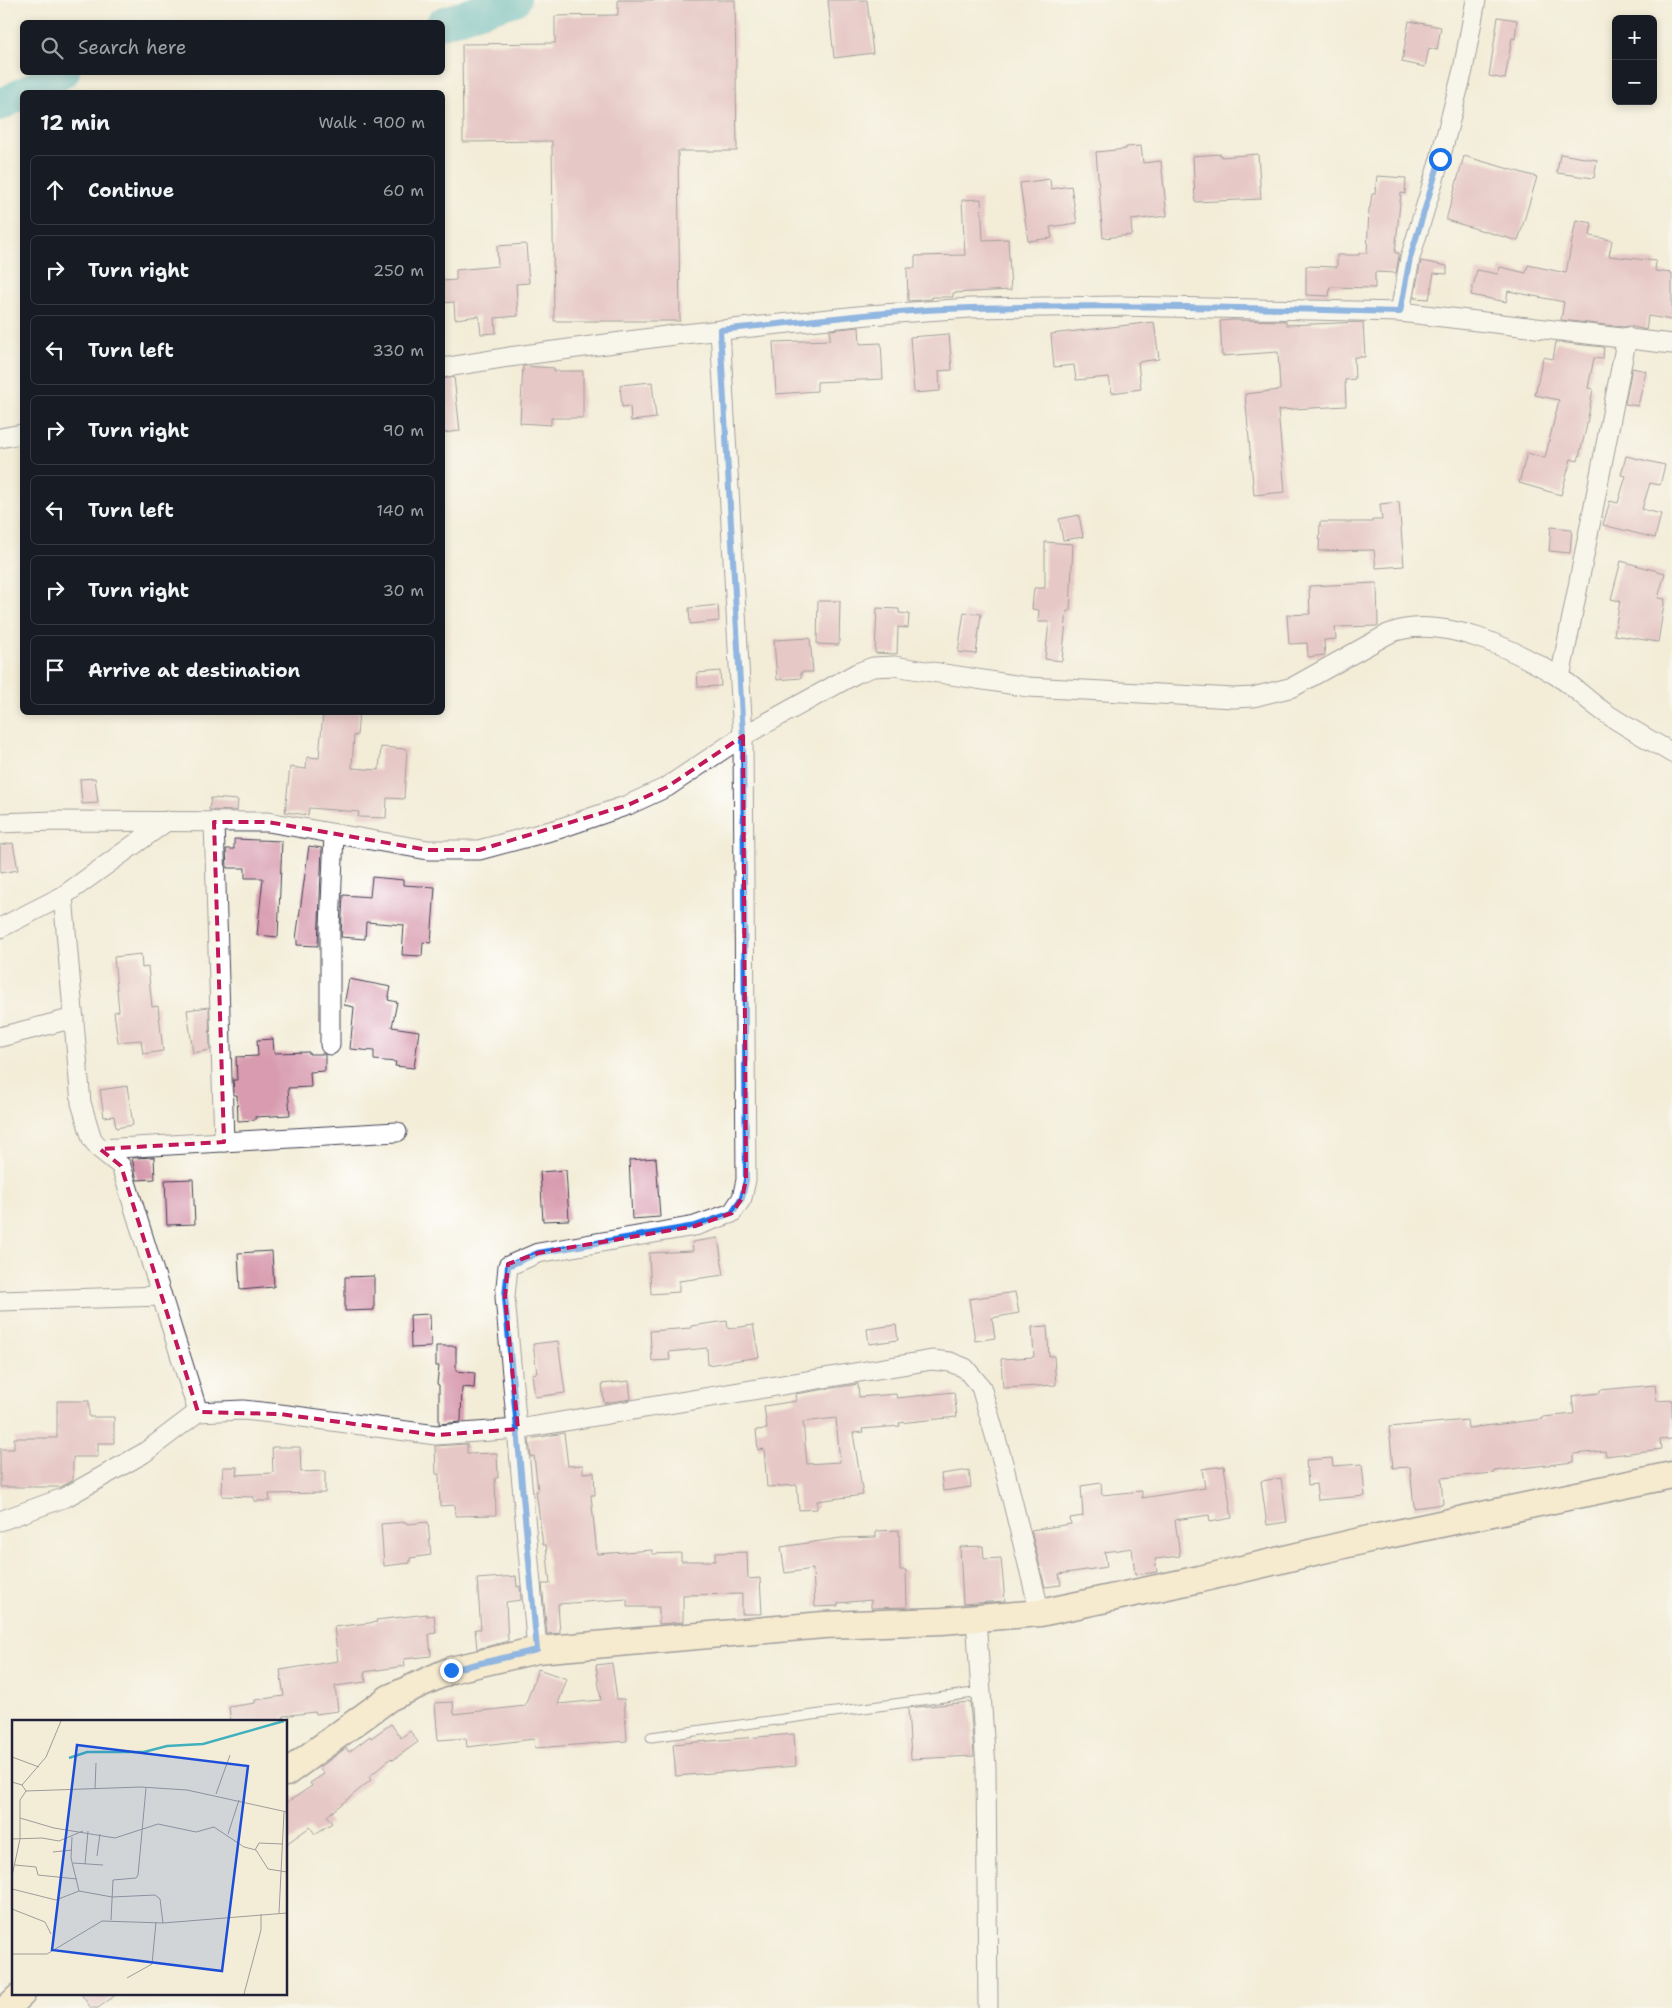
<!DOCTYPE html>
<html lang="en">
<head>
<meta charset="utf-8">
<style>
  :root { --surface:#171b24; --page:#242831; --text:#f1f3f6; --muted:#9ea1a6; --line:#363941 }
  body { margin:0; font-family:"Shantell Sans",sans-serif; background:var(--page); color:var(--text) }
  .controls { position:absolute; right:15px; top:15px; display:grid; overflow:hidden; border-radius:8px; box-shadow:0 2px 8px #0003 }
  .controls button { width:45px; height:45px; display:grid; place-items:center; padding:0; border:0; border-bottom:1px solid var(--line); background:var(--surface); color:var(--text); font:25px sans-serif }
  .stop { position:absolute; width:15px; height:15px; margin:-11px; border:4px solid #1a73e8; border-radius:50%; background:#fff }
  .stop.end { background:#1a73e8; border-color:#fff; box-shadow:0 1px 5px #0008 }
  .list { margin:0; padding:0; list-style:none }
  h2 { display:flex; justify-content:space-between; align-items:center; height:65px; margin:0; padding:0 20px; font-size:21px }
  h2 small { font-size:16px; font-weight:400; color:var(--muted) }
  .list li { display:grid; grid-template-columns:32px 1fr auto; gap:15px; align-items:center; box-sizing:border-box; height:70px; margin:0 10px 10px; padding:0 10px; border:1px solid var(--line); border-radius:8px }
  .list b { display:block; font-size:19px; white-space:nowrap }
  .list em { font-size:16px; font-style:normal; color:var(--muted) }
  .icon { flex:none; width:28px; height:28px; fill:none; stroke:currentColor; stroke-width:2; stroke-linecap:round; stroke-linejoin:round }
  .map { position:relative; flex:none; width:1672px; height:2008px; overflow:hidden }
  .search { position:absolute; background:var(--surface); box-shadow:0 2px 8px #0003; left:20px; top:20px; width:425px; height:55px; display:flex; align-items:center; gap:12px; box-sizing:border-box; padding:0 18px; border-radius:8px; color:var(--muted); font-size:19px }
  .panel { position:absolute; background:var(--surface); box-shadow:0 2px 8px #0003; left:20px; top:90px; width:425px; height:625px; border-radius:8px }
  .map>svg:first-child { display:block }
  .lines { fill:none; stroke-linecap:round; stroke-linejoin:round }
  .river { stroke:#41b0bd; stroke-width:32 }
  .building { fill:#d89baf; fill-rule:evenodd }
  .lane-casing { stroke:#414053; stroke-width:11 }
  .street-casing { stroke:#414053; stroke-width:21 }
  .secondary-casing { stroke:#414053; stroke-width:29 }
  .lane { stroke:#fff; stroke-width:9 }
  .street { stroke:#fff; stroke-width:19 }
  .secondary { stroke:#fae7c3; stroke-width:26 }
  .route { stroke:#1a73e8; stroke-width:6 }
  .marked { fill:none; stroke:#c2185b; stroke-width:4; stroke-dasharray:10 6; stroke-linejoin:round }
  .inset-river { fill:none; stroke:#41b0bd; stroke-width:2.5 }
  .inset-road { fill:none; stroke:#9f9c99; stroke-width:1 }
  .view { fill:#1d4ed8; fill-opacity:0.15; stroke:#1d4ed8; stroke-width:2.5 }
  .inset-edge { fill:none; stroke:#22223b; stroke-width:2.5 }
</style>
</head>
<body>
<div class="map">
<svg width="1672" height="2008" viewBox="0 0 1672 2008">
  <rect width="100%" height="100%" fill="#fff"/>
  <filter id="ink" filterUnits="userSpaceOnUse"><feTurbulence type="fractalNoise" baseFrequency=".02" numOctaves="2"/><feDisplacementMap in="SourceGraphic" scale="10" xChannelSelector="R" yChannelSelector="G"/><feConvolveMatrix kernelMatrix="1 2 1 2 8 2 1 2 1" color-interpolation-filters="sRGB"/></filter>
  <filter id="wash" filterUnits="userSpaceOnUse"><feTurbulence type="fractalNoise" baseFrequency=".0096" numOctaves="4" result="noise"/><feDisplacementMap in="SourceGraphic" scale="20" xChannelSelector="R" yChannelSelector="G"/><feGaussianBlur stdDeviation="1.12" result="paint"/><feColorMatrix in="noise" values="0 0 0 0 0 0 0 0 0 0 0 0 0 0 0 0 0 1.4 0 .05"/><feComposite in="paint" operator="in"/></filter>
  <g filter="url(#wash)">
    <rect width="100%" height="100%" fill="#f3edd8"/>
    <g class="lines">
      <g class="river">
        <polyline points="442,23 515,0"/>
        <polyline points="0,105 64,72"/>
      </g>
    </g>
    <g id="blocks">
      <g class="building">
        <polygon points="618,0 735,0 737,151 678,151 680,321 554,321 552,141 463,142 462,44 555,43 555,16 618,15"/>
        <polygon points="828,0 867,0 873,53 834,58"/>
        <polygon points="1498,17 1517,20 1515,39 1512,38 1505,79 1489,76"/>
        <polygon points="1409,21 1441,27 1437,50 1429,48 1425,67 1402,62"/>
        <polygon points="1141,146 1143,163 1161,161 1167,216 1131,220 1132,235 1103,238 1096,152 1126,149 1126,147"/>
        <polygon points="1221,154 1221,157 1258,154 1261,199 1195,202 1193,156"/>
        <polygon points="1560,154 1597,160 1594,178 1557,173"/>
        <polygon points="1464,156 1537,177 1518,241 1446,220"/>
        <polygon points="1377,176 1406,178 1405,194 1401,193 1395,253 1399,253 1399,256 1396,273 1375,272 1375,288 1330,287 1329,296 1306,295 1306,266 1337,267 1337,255 1359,255 1359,253 1367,253 1369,208 1370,208 1372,194 1375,194"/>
        <polygon points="1050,179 1051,189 1071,186 1077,223 1050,227 1052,238 1028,241 1020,183"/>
        <polygon points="981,199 983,240 1008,239 1011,290 953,293 953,297 932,297 932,299 908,301 907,268 915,268 915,256 965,255 962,200"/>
        <polygon points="1576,220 1592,223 1590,236 1612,240 1609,256 1656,261 1655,271 1672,273 1672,320 1648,316 1646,330 1629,326 1623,327 1561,320 1564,302 1508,291 1506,302 1471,295 1477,270 1498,274 1500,267 1526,273 1528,265 1566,273"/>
        <polygon points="526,244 529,283 516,284 518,316 495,318 496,333 481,334 479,316 455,319 454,302 442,303 442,281 456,280 456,270 498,266 497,246"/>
        <polygon points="1421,261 1447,266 1447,274 1434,273 1429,299 1414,298"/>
        <polygon points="1232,320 1286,321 1286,325 1363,322 1365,357 1354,357 1355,379 1345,380 1346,406 1278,410 1285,492 1254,495 1245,394 1280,390 1278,352 1222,356 1220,321"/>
        <polygon points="1154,322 1159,359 1138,362 1141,389 1112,393 1109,377 1076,380 1074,365 1054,367 1051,334"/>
        <polygon points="859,327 860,344 881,343 883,379 817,382 817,391 776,394 773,342 830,340 830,330"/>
        <polygon points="949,334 952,370 939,371 940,391 914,393 910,337"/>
        <polygon points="1556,342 1604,347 1603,359 1594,358 1588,388 1593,389 1586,429 1578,461 1571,459 1561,495 1519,483 1527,453 1545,458 1559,400 1535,395 1543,357 1553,359"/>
        <polygon points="523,366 554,368 554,371 583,371 583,418 551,418 551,425 520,423"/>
        <polygon points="1632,368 1646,371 1638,406 1625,404"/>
        <polygon points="454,377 460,431 442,433 442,379"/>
        <polygon points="652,382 656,418 631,421 630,406 622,407 620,385"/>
        <polygon points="1626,456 1665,465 1660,485 1650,483 1642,509 1661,514 1655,538 1603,525 1610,501 1618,503 1626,476 1621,475"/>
        <polygon points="1399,502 1404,566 1376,568 1374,550 1319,551 1320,522 1372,522 1372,520 1382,520 1380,504"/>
        <polygon points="1079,515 1083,537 1063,540 1059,519"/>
        <polygon points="1551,527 1572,529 1570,553 1549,551"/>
        <polygon points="1045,542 1073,544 1070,611 1067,611 1062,661 1045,659 1049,622 1038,622 1039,610 1032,609 1034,588 1045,588"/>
        <polygon points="1621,561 1665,573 1658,598 1665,599 1658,642 1614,635 1620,601 1611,599"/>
        <polygon points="1377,583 1378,626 1335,627 1336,639 1324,640 1325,655 1308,657 1307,643 1289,644 1287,615 1310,614 1309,586"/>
        <polygon points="818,601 840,601 839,645 817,644"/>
        <polygon points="718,605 719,621 690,624 689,608"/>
        <polygon points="877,608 899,609 899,613 909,614 908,628 898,627 897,654 875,653"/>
        <polygon points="964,612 981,614 976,654 958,652"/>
        <polygon points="810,638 813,672 801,672 801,678 777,680 774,640"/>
        <polygon points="720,671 721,686 698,687 697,673"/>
        <polygon points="323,712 359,712 357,736 354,735 352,768 379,770 381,747 407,749 404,799 387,798 386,818 358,817 359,812 309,808 308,815 285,812 290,767 306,769 307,757 319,758"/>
        <polygon points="95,778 98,803 82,804 80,779"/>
        <polygon points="211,798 238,800 237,811 209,810"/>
        <polygon points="234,839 282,841 278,937 257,935 263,878 245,878 245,868 227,868 226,849 234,849"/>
        <polygon points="13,843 18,870 0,873 0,845"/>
        <polygon points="309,846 322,848 318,946 297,945 297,939 296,939"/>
        <polygon points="372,877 403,880 403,885 435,887 431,943 423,942 422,956 402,955 404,925 366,922 365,939 341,937 343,895 370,897"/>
        <polygon points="141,954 142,968 148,967 152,1007 158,1006 163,1051 143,1054 141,1040 118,1042 114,1012 119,1011 114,957"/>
        <polygon points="349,979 391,987 388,1000 397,1002 392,1027 419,1031 414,1068 395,1066 396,1062 374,1060 374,1051 350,1049 354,1007 344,1005"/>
        <polygon points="209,1007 210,1050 193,1053 187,1010"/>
        <polygon points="273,1039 274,1053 309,1052 309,1054 323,1054 325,1055 325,1071 310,1072 311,1087 288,1088 290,1115 255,1117 255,1120 238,1121 237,1095 234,1095 233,1080 237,1080 236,1057 258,1056 257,1040"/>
        <polygon points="127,1086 133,1125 116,1128 114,1116 104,1117 100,1090"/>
        <polygon points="154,1157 155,1179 137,1180 132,1158"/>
        <polygon points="656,1158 660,1217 632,1219 629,1160"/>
        <polygon points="566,1170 569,1220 543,1221 540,1172"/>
        <polygon points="193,1179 195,1224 167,1225 165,1180"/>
        <polygon points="718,1238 724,1275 679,1281 679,1292 651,1294 649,1253 693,1251 692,1242"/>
        <polygon points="272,1251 274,1287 240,1290 238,1253"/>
        <polygon points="374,1276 374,1310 345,1311 345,1277"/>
        <polygon points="1015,1292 1019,1313 992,1318 995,1338 975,1341 969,1299"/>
        <polygon points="430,1314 431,1347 411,1348 410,1315"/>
        <polygon points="727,1321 728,1329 753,1325 759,1357 708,1365 707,1348 669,1352 670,1360 652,1361 650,1331 691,1328 691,1326"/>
        <polygon points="896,1325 898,1340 869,1344 867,1329"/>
        <polygon points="1047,1326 1049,1356 1054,1356 1056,1385 1003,1388 1001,1359 1034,1357 1032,1327"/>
        <polygon points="558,1341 565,1393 535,1397 532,1374 537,1373 533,1344"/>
        <polygon points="436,1346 456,1346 456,1371 475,1373 474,1388 462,1387 461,1422 439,1424 439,1385 437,1384 439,1366 436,1366"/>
        <polygon points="629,1381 631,1399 604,1403 602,1384"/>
        <path d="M858,1384L859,1397L896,1394L897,1398L954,1392L957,1417L899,1423L900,1426L862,1429L863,1432L853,1433L863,1495L817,1501V1509L799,1510L797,1485L767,1487L764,1449L758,1450L756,1430L767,1429L764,1406L796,1401L795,1394ZM836,1418L840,1462L807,1464L803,1422Z"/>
        <polygon points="1655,1385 1657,1401 1672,1400 1672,1439 1660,1440 1661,1449 1606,1456 1605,1451 1574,1454 1574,1462 1494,1471 1494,1473 1441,1478 1443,1504 1414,1508 1410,1467 1393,1468 1389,1427 1467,1420 1468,1428 1543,1419 1543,1417 1574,1414 1572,1396 1600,1393 1600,1390"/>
        <polygon points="57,1401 89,1401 89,1417 114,1417 114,1443 98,1443 98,1457 73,1457 73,1480 61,1487 0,1487 0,1449 14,1449 14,1438 57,1438"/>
        <polygon points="564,1433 568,1466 583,1465 583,1473 594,1472 595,1495 591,1495 597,1554 652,1550 652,1554 681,1553 681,1561 715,1561 715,1553 747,1552 748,1579 760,1578 762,1614 742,1614 742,1594 683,1595 683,1622 659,1624 659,1607 627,1607 627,1599 558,1604 560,1633 547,1634 542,1584 550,1584 546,1545 543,1545 536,1491 538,1491 534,1456 531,1457 529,1439"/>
        <polygon points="467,1444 467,1454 497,1453 498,1478 495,1478 496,1515 456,1516 455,1505 440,1506 439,1474 436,1474 435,1446"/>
        <polygon points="272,1447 300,1447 301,1472 325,1471 325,1493 269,1494 270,1501 254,1501 254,1497 222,1496 223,1467 237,1467 236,1475 273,1473"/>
        <polygon points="1332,1458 1333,1466 1362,1464 1365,1496 1318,1500 1316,1484 1308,1485 1306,1460"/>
        <polygon points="1224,1466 1232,1518 1210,1522 1209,1515 1175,1520 1180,1556 1155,1559 1157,1572 1135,1575 1132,1548 1105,1552 1107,1567 1059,1574 1061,1585 1045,1587 1031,1530 1071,1524 1070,1518 1083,1516 1081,1486 1101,1483 1102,1495 1142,1491 1142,1498 1205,1488 1202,1469"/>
        <polygon points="969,1470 971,1487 943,1491 941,1474"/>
        <polygon points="1281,1478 1287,1522 1267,1525 1261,1481"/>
        <polygon points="406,1522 407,1524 428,1522 431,1555 410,1558 410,1563 384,1566 381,1524"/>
        <polygon points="899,1530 900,1570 906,1570 907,1607 871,1608 871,1600 838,1603 838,1606 815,1607 813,1569 785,1573 781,1547 841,1538 876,1537 876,1531"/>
        <polygon points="983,1546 984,1559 1001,1558 1005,1601 963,1604 960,1547"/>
        <polygon points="516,1576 517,1587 520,1586 521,1600 506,1602 508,1641 477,1649 475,1629 481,1629 477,1579"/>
        <polygon points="427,1614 427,1616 434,1615 436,1633 429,1634 431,1656 404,1659 405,1666 364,1672 366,1682 335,1686 338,1711 316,1714 315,1712 283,1716 284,1722 231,1722 229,1707 255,1703 255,1700 284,1696 280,1670 338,1661 334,1627 377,1622 376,1620"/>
        <polygon points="612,1663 617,1699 624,1699 627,1741 535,1748 534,1739 467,1747 466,1738 438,1740 435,1703 453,1702 454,1714 525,1706 538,1669 567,1679 558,1704 601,1700 596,1665"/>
        <polygon points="970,1702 974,1756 911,1759 908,1708"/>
        <polygon points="391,1724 401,1738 410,1731 418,1742 393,1760 391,1758 369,1777 371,1780 327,1816 332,1823 315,1834 310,1827 286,1844 286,1803 312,1786 310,1783 324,1774 319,1768 346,1748 349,1752 370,1736 371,1738"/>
        <polygon points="794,1734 796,1766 676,1776 673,1744"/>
        <polygon points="81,1994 117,1994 98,2008 91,2008"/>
      </g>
    </g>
  </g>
  <g filter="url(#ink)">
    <use href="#blocks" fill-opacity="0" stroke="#414053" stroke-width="1"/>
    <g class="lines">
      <g class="lane-casing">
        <polyline id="lane" points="651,1737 981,1692"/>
      </g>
      <g class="street-casing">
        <g id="street">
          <polyline points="1400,312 1410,258 1440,159 1463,70 1476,0"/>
          <polyline points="442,368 509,357 674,335 868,315 970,308 1119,306 1400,312 1672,344"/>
          <polyline points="0,438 22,434"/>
          <polyline points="1560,678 1627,337"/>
          <polyline points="214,822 224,1142"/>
          <path d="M0,823L54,821L268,822L428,850H479L558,829L628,805L667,787L743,736L857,673L873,667L894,666L1028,687L1234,698L1253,697L1293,687L1388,634C1439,612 1516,650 1559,677C1576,688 1590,703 1607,714C1628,728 1650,740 1672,753"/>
          <polyline points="63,896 81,1103 92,1139 100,1149 121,1166 198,1412"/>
          <polyline points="0,928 63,896 167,821"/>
          <polyline points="0,1037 74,1018"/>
          <polyline points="330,1045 330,928 334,834"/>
          <polyline points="100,1149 397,1132"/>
          <polyline points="0,1301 162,1296"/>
          <polyline points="0,1521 66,1497 144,1453 198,1412 243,1410 280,1414 436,1435 518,1429 932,1360 950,1362 965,1368 981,1387 1003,1463 1040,1613"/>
          <polyline points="976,1618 986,1768 988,2008"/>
          <polyline points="537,1650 505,1297 508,1266 538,1253 695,1226 732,1213 742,1198 746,1180 743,736 720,330"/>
        </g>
      </g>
      <g class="secondary-casing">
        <g id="secondary">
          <polyline points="286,1773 389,1698 451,1670 537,1650 824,1625 942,1621 1040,1613 1200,1579 1369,1539 1672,1475"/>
          <polyline points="7,2008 22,1994"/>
        </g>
      </g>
      <use href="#lane" class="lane"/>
      <use href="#street" class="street"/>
      <use href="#secondary" class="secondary"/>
    </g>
  </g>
  <g class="lines" filter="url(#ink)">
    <path class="route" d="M451,1670L537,1650L505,1297L508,1266L538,1253L695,1226L732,1213L742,1198L746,1180L743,736L720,330C803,322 888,310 972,308C1115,304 1257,308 1400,312L1410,258L1440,159"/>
  </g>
  <path d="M0 0H1672V2008H0ZM743,736L746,1180L742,1198L732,1213L695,1226L538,1253L508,1264L505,1297L518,1429L436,1435L280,1414L198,1412L121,1166L100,1149L224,1142L214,822H268L428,850H479L628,805L667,787Z" fill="#f3edd8" fill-opacity=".55" fill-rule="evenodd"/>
  <path class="marked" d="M743,736L746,1180L742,1198L732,1213L695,1226L538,1253L508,1264L505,1297L518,1429L436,1435L280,1414L198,1412L121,1166L100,1149L224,1142L214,822H268L428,850H479L628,805L667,787Z"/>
  <g transform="translate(12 1720)">
    <rect width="275" height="275" fill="#f3edd8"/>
    <path class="inset-river" d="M57,38L75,32H132L155,26L191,24L272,1"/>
    <path class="inset-road" d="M0,37L27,47M0,62L10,65L14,71L129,67L175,70L275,92M10,65L34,37L49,1M83,69L84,43M204,74L218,35M8,98L42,108L103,118L146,104L184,112L202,107L232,127L244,130L256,149L275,152M216,114L227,80M60,117L59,138L67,171M0,119L30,118L47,121L71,111M243,130L247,123L271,124M41,132L60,130M85,136L88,114M61,143L91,145M73,144L76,111M3,145L24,147L26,155L65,159M0,156L8,119V80L14,71M0,169L44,180L67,171L100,177L143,175L148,179L151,203M0,189L33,202L39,214M267,193L272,92M99,200L101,160L124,158L126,155L134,68M0,234H35L90,201L151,203L275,193M115,258L140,244L144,202M232,274L249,210V194"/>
    <path class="view" d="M65,25L236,46L210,251L40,230Z"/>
    <rect width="275" height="275" class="inset-edge"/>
  </g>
</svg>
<div class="controls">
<button>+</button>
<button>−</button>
</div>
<div class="stop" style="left:1440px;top:159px"></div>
<div class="stop end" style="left:451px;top:1670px"></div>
<div class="search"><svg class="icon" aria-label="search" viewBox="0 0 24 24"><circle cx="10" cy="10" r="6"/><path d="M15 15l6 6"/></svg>Search here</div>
<section class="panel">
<h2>12 min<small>Walk · 900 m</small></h2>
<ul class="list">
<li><svg class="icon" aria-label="ahead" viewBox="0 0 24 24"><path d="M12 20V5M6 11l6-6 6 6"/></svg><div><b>Continue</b></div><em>60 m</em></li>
<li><svg class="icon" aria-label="right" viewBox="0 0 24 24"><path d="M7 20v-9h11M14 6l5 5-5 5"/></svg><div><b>Turn right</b></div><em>250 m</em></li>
<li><svg class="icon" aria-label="left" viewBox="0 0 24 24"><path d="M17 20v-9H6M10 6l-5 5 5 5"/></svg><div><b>Turn left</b></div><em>330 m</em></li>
<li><svg class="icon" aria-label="right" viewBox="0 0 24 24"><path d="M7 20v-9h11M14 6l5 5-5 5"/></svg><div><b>Turn right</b></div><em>90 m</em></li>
<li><svg class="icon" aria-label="left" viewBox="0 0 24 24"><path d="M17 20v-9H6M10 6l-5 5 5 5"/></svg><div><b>Turn left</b></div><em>140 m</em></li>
<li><svg class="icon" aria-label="right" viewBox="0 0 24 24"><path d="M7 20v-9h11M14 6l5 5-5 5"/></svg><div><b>Turn right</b></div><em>30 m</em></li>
<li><svg class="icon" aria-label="arrive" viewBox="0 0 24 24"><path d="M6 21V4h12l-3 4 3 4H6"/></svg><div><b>Arrive at destination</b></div></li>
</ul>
</section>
</div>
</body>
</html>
